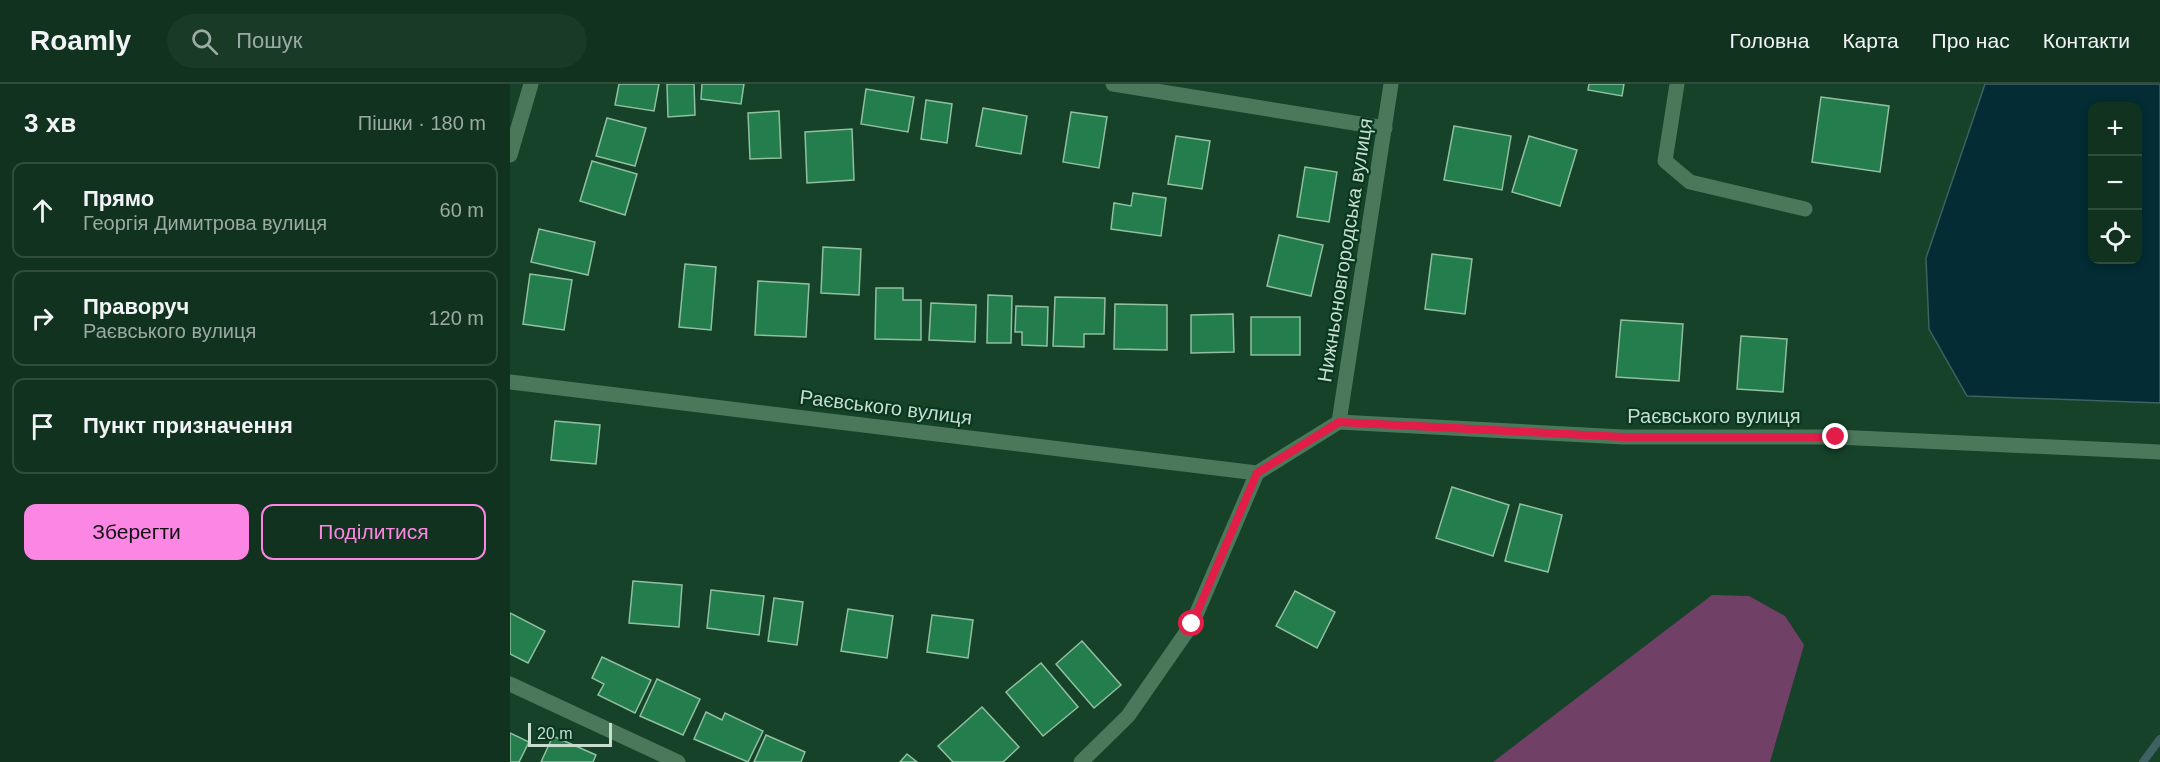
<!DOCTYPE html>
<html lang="uk">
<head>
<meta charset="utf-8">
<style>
  :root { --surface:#10321e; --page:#193a27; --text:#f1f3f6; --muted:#9caaa4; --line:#304d3c; --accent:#fc86e4 }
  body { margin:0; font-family:Arial,sans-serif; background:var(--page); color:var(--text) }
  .controls { position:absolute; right:18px; top:18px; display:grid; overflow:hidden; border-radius:12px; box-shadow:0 3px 9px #0003 }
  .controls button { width:54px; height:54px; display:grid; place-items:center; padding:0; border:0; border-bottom:2px solid var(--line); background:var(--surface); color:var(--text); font:30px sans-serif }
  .scale { position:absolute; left:18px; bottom:15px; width:84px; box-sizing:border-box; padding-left:6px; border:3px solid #c7dece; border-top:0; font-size:16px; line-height:21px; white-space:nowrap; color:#c7dece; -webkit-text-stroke:4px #09371f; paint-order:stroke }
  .stop { position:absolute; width:18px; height:18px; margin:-14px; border:4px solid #e11d48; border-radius:50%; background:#fff }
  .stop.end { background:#e11d48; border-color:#fff; box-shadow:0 2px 6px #0008 }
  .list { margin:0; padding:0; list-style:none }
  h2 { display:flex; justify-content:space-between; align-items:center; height:78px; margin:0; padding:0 24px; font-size:26px }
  h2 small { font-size:20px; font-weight:400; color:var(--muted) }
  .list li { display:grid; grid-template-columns:39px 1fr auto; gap:18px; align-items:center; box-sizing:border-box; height:96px; margin:0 12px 12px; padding:0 12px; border:2px solid var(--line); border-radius:12px }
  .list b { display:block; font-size:22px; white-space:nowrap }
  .list p { margin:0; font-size:20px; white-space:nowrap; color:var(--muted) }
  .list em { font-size:20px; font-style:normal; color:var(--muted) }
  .actions { display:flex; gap:12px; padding:18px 24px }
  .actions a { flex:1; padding:14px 0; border:2px solid var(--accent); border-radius:12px; text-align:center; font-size:21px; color:var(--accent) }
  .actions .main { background:var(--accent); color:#111 }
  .icon { flex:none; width:33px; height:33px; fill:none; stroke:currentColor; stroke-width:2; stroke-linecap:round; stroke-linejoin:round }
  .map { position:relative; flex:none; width:1650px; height:678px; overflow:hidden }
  header { display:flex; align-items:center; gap:36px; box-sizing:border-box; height:84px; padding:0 30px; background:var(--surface); border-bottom:2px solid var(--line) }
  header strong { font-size:28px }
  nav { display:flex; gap:33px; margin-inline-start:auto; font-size:21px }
  .search { width:420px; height:54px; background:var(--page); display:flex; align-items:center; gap:15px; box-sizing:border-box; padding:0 21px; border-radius:33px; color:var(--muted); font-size:22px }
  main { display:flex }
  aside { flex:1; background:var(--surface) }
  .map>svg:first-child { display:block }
  .green { fill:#714066 }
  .water { fill:#032c34; stroke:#3e6162; stroke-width:1.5; fill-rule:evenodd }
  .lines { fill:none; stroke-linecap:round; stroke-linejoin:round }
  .stream { stroke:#3e6162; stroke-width:8 }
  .building { fill:#237d4d; stroke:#91bfa1; stroke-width:1.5 }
  .minor { stroke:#4b775b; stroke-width:15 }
  .route { stroke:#e11d48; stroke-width:8 }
  .labels { text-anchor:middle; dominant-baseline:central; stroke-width:4.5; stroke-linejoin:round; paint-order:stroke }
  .street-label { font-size:20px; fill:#c7dece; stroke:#09371f }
</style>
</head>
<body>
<header>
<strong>Roamly</strong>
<div class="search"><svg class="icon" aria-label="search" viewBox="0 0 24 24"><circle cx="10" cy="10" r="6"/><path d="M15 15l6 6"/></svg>Пошук</div>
<nav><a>Головна</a><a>Карта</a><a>Про нас</a><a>Контакти</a></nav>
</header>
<main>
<aside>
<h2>3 хв<small>Пішки · 180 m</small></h2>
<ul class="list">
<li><svg class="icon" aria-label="ahead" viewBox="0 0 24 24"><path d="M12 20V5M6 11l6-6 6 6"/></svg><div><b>Прямо</b><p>Георгія Димитрова вулиця</p></div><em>60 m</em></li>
<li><svg class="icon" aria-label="right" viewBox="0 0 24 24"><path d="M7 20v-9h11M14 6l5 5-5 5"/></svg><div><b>Праворуч</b><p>Раєвського вулиця</p></div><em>120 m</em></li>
<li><svg class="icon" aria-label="arrive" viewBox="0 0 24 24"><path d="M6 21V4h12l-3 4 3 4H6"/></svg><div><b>Пункт призначення</b></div></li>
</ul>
<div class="actions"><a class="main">Зберегти</a><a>Поділитися</a></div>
</aside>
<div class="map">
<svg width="1650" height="678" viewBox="0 0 1650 678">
  <rect width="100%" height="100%" fill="#154228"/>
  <polygon class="green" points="1202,511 1239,512 1275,532 1294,561 1260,678 983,678"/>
  <path class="water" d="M1475,0H1650V319L1457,312L1419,245L1416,174ZM1582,22H1628V176H1582Z"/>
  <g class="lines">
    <polyline class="stream" points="1633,678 1650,655"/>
  </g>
  <g class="building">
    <polygon points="109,0 149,0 144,27 105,21"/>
    <polygon points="157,0 184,0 185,31 158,33"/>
    <polygon points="192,0 234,0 231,20 191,15"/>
    <polygon points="1079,0 1114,0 1112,12 1078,6"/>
    <polygon points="356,5 404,13 398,48 351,40"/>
    <polygon points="1311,13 1379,22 1370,88 1302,78"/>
    <polygon points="416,16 442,20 437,59 411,55"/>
    <polygon points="473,24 517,32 511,70 466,62"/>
    <polygon points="269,27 271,74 240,75 238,29"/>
    <polygon points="561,28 597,33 589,84 553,78"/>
    <polygon points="97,34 136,44 125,82 86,72"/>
    <polygon points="944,42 1001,52 992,106 934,96"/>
    <polygon points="342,45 344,96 297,99 295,48"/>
    <polygon points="666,52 700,57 692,105 658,100"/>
    <polygon points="1019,52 1067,66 1050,122 1002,108"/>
    <polygon points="82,77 127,90 115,131 70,117"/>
    <polygon points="795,83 827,88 819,138 787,133"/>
    <polygon points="623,109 656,114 651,152 601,145 604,119 621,122"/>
    <polygon points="29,145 85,158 78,191 21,178"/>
    <polygon points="769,151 813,161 801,212 757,202"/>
    <polygon points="313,163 351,165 349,211 311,209"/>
    <polygon points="922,170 962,175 955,230 915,225"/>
    <polygon points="175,180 206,183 201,246 169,243"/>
    <polygon points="20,190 62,196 54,246 13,240"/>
    <polygon points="248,197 299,200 296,253 245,251"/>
    <polygon points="366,204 393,204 393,216 411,216 411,256 365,255"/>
    <polygon points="478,211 502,212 501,259 477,259"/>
    <polygon points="545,213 595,214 594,250 574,250 574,263 543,262"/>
    <polygon points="421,219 466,221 465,258 419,256"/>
    <polygon points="605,220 657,221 657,266 604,265"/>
    <polygon points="506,222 538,223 537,262 512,261 512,248 505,248"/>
    <polygon points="723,230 724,268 681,269 681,231"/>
    <rect x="741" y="233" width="49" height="38"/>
    <polygon points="1111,236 1173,240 1169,297 1106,293"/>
    <polygon points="1231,252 1277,255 1273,308 1227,305"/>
    <polygon points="45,337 90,341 86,380 41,376"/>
    <polygon points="942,403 999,421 983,472 926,454"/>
    <polygon points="1010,420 1052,431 1038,488 995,477"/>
    <polygon points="123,497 172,501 169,543 119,539"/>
    <polygon points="201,506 254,512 249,551 197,544"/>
    <polygon points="785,507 825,528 807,564 766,542"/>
    <polygon points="264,514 293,518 287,561 258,557"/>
    <polygon points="338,525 383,532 377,574 331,567"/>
    <polygon points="0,529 35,547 18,579 0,570"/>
    <polygon points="422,531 463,536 458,574 417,568"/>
    <polygon points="572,557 611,601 584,624 546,580"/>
    <polygon points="92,573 141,596 125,629 88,611 94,600 82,594"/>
    <polygon points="531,579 568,623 533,652 496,608"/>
    <polygon points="147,595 190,615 173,651 130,632"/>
    <polygon points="472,623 509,663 493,678 443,678 428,662"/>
    <polygon points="196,628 212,636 215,629 253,647 238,678 184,655"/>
    <polygon points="0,649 19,658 9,678 0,678"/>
    <polygon points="256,651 295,668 291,678 244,678"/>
    <polygon points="43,652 86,671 83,678 31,678"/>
    <polygon points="397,670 407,678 390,678"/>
  </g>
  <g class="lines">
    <g class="minor">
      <polyline points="603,0 875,44"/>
      <polyline points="1167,0 1155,77 1180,98 1295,125"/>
      <polyline points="0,71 21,0"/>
      <polyline points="0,298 747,389"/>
      <polyline points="829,338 1113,353 1326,353 1650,368"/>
      <polyline points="829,338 881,0"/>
      <polyline points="0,600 168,678"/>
      <polyline points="571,678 618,632 682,540 747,389 829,338"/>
    </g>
  </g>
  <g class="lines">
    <polyline class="route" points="682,540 747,389 829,338 1113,353 1326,353"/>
  </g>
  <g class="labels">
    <g class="street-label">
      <text transform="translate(835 166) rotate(-81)">Нижньоновгородська вулиця</text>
      <text transform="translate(376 323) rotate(7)">Раєвського вулиця</text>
      <text x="1204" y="332">Раєвського вулиця</text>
    </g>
  </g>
</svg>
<div class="controls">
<button>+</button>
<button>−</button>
<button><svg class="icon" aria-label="locate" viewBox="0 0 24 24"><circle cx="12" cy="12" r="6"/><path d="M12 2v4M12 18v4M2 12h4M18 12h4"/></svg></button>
</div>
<div class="scale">20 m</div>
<div class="stop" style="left:682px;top:540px"></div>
<div class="stop end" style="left:1326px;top:353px"></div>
</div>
</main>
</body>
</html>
